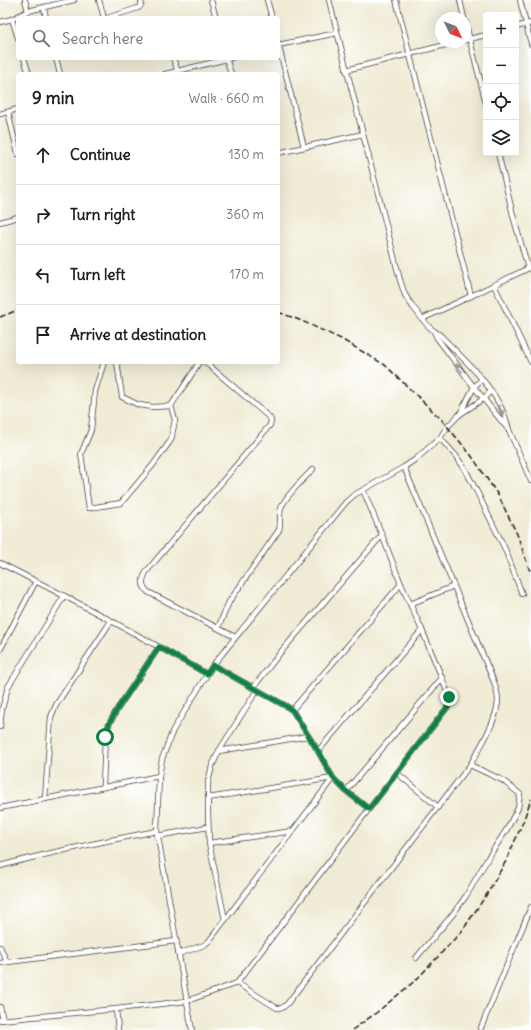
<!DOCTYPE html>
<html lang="en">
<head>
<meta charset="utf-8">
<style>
  :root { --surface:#fff; --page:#f2f2f2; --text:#202124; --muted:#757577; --line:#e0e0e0 }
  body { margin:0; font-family:Delius,sans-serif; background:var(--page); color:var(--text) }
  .controls { position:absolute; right:12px; top:12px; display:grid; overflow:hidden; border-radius:4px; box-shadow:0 4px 16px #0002 }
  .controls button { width:36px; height:36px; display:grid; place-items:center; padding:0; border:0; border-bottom:1px solid var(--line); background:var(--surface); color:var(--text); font:20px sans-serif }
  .compass { position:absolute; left:435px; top:12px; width:36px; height:36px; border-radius:50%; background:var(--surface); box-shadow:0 4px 16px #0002; rotate:133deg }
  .stop { position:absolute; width:12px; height:12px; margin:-9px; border:3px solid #0b8043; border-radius:50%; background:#fff }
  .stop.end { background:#0b8043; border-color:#fff; box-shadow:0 1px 4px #0008 }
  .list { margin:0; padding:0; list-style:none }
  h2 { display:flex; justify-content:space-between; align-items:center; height:52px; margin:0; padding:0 16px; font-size:17px }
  h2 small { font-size:13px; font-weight:400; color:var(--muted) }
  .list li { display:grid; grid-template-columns:26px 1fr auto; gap:12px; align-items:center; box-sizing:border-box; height:60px; padding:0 16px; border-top:1px solid var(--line) }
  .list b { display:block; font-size:15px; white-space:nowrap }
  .list em { font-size:13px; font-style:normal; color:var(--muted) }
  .icon { flex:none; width:22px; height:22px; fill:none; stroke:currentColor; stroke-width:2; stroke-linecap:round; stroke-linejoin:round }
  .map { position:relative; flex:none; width:531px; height:1030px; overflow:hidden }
  .search { position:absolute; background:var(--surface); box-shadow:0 4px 16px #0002; left:16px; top:16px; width:264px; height:44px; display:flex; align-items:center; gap:10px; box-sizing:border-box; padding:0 14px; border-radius:4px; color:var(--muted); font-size:15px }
  .panel { position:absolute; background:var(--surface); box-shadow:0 4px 16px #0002; left:16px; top:72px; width:264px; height:292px; border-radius:4px }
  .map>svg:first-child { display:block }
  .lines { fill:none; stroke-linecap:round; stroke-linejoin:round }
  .street-casing { stroke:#3c3b38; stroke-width:6 }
  .street { stroke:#fff; stroke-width:4.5 }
  .rail { stroke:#1c1c1c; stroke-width:1.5; stroke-dasharray:6 3; stroke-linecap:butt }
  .oneway { fill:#999 }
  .route { stroke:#0b8043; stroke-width:5 }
</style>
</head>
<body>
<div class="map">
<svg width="531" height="1030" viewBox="0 0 531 1030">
  <rect width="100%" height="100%" fill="#fff"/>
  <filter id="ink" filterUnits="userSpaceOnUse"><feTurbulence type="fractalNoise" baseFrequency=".025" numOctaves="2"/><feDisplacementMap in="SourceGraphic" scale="8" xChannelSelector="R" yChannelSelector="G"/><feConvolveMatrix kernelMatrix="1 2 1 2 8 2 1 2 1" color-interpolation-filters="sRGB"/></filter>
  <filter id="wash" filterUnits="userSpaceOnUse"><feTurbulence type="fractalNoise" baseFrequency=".012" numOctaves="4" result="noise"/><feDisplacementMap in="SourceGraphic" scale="16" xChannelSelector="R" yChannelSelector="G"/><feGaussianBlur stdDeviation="0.9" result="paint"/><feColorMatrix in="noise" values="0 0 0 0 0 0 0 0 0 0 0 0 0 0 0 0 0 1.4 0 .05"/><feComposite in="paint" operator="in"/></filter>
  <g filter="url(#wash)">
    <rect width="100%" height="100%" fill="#f0ebd4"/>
  </g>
  <g filter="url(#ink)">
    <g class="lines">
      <g class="street-casing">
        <g id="street">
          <polyline points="25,0 28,11"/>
          <polyline points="99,0 104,18"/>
          <polyline points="211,0 216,18"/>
          <polyline points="267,0 272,18"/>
          <path d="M329,0L400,280L405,295L413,307L428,326L434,331L440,335C466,362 501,391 509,430L531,481"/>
          <polyline points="396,0 471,296"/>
          <polyline points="460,0 464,18"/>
          <polyline points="520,0 531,44"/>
          <polyline points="44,8 46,18"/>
          <path d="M107,18L138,8C142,6 142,4 141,0"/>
          <polyline points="12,19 18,38"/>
          <polyline points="465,21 486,103"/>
          <polyline points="0,22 12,19 28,11 74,0"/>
          <polyline points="516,27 531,23"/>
          <polyline points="465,40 486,35"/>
          <polyline points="278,43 304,147"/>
          <polyline points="278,45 337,33"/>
          <polyline points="24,58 29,74"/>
          <polyline points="56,58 60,74"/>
          <polyline points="173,58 178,72"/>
          <polyline points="226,58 231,74"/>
          <polyline points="346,70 457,42"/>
          <polyline points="165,74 231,58"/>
          <polyline points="8,112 18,154"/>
          <polyline points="0,114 18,109"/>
          <polyline points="278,153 363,134"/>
          <polyline points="498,153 514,219 528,268"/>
          <polyline points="0,222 18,217"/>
          <polyline points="494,285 531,362"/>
          <polyline points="422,319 471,296 531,267"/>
          <polyline points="434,331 437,338 474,387 508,429"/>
          <path d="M104,362L95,391L91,430L81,454L89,508L121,503L153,465L171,440L175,420L171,406C180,391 191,377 199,362"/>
          <polyline points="117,362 122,397 139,405 153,407 171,406"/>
          <path d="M205,362L270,418L271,421L270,425L146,572C142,581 141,585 148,592L235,637"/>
          <polyline points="460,414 474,387 482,379"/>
          <polyline points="440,438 456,456 465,469 476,490 505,549 522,594"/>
          <path d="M0,563C70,598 139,635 207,674"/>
          <polyline points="410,604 454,586"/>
          <path d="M218,628L229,602L279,530C281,523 279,515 281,508C285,496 304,479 313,469"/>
          <polyline points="0,650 36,581"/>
          <polyline points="253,688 280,653 382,535"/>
          <polyline points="292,710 401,584"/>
          <polyline points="0,727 2,709 8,687 64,596"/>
          <polyline points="219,751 308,736"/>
          <polyline points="318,751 422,630"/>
          <polyline points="397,773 438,807"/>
          <polyline points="103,786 105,737 109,724 118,708 159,647"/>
          <polyline points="346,791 369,809"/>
          <polyline points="208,798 333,778 346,791 442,678"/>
          <polyline points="45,799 51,717 56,705 111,621"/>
          <polyline points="0,808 159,776"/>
          <polyline points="157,836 208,827"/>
          <polyline points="209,843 293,831"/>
          <path d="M0,866C52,852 104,841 157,831"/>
          <polyline points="225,920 209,843 208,811 208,782 212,766 219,751 257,690"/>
          <polyline points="0,947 7,962"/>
          <polyline points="178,954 204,945 209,941 333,778 318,751 292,710 286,706 257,690 213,665"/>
          <polyline points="416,958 453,914 466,896 488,858 507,829 518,808 520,794 502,780 470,765"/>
          <polyline points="0,963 176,941"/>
          <path d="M237,983L277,1008H282L287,1004L470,765C480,748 497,720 498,701C498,695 496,688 494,682L404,467"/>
          <polyline points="0,1007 3,1020"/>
          <polyline points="0,1020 116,1009"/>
          <polyline points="118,1030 116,1009 187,1001 237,983 369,809 446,709 450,704 449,697 442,678 422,630 401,584 382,535 363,490"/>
          <polyline points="192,1030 157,831 159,776 162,759 173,730 213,665 346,502 354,495 404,467 416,459 440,438 447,427 459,415 483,399 491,391"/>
          <polyline points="480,1030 531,907"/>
        </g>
      </g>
      <use href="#street" class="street"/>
      <g class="rail">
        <polyline points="278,312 302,321 341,339 385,365 441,419 471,455 498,495 517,534 531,574"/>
        <polyline points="0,317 18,310"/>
        <polyline points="352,1030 376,1013 417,979 462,931 487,894 506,861 523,822 531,799"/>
      </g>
    </g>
    <defs><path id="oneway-solid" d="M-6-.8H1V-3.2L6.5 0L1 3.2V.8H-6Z"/></defs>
    <g class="oneway">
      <use href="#oneway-solid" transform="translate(459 368) rotate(-127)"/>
      <use href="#oneway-solid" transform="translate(501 410) rotate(67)"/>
    </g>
  </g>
  <g class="lines" filter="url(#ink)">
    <polyline class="route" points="105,737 109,724 118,708 159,647 207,674 213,665 257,690 286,706 292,710 318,751 333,778 346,791 369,809 446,709 450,704 449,697"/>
  </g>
</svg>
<div class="controls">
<button>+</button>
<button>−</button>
<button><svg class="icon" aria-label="locate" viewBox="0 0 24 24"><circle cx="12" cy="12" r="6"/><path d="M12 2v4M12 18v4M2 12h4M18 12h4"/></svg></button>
<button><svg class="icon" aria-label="layers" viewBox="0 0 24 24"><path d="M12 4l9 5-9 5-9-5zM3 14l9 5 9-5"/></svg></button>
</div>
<svg class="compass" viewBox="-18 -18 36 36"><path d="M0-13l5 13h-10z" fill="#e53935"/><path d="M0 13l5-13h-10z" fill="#757577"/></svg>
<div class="stop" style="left:105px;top:737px"></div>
<div class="stop end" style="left:449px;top:697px"></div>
<div class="search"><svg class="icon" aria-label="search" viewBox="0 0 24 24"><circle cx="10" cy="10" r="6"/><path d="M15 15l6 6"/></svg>Search here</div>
<section class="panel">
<h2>9 min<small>Walk · 660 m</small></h2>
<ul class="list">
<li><svg class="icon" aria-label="ahead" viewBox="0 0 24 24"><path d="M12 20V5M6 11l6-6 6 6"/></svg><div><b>Continue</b></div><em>130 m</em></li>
<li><svg class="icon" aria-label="right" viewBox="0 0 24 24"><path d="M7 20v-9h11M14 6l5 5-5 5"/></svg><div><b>Turn right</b></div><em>360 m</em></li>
<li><svg class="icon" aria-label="left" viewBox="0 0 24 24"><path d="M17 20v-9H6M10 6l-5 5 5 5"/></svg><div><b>Turn left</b></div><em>170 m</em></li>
<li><svg class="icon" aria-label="arrive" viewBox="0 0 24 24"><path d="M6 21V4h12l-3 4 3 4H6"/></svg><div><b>Arrive at destination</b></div></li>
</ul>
</section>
</div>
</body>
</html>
